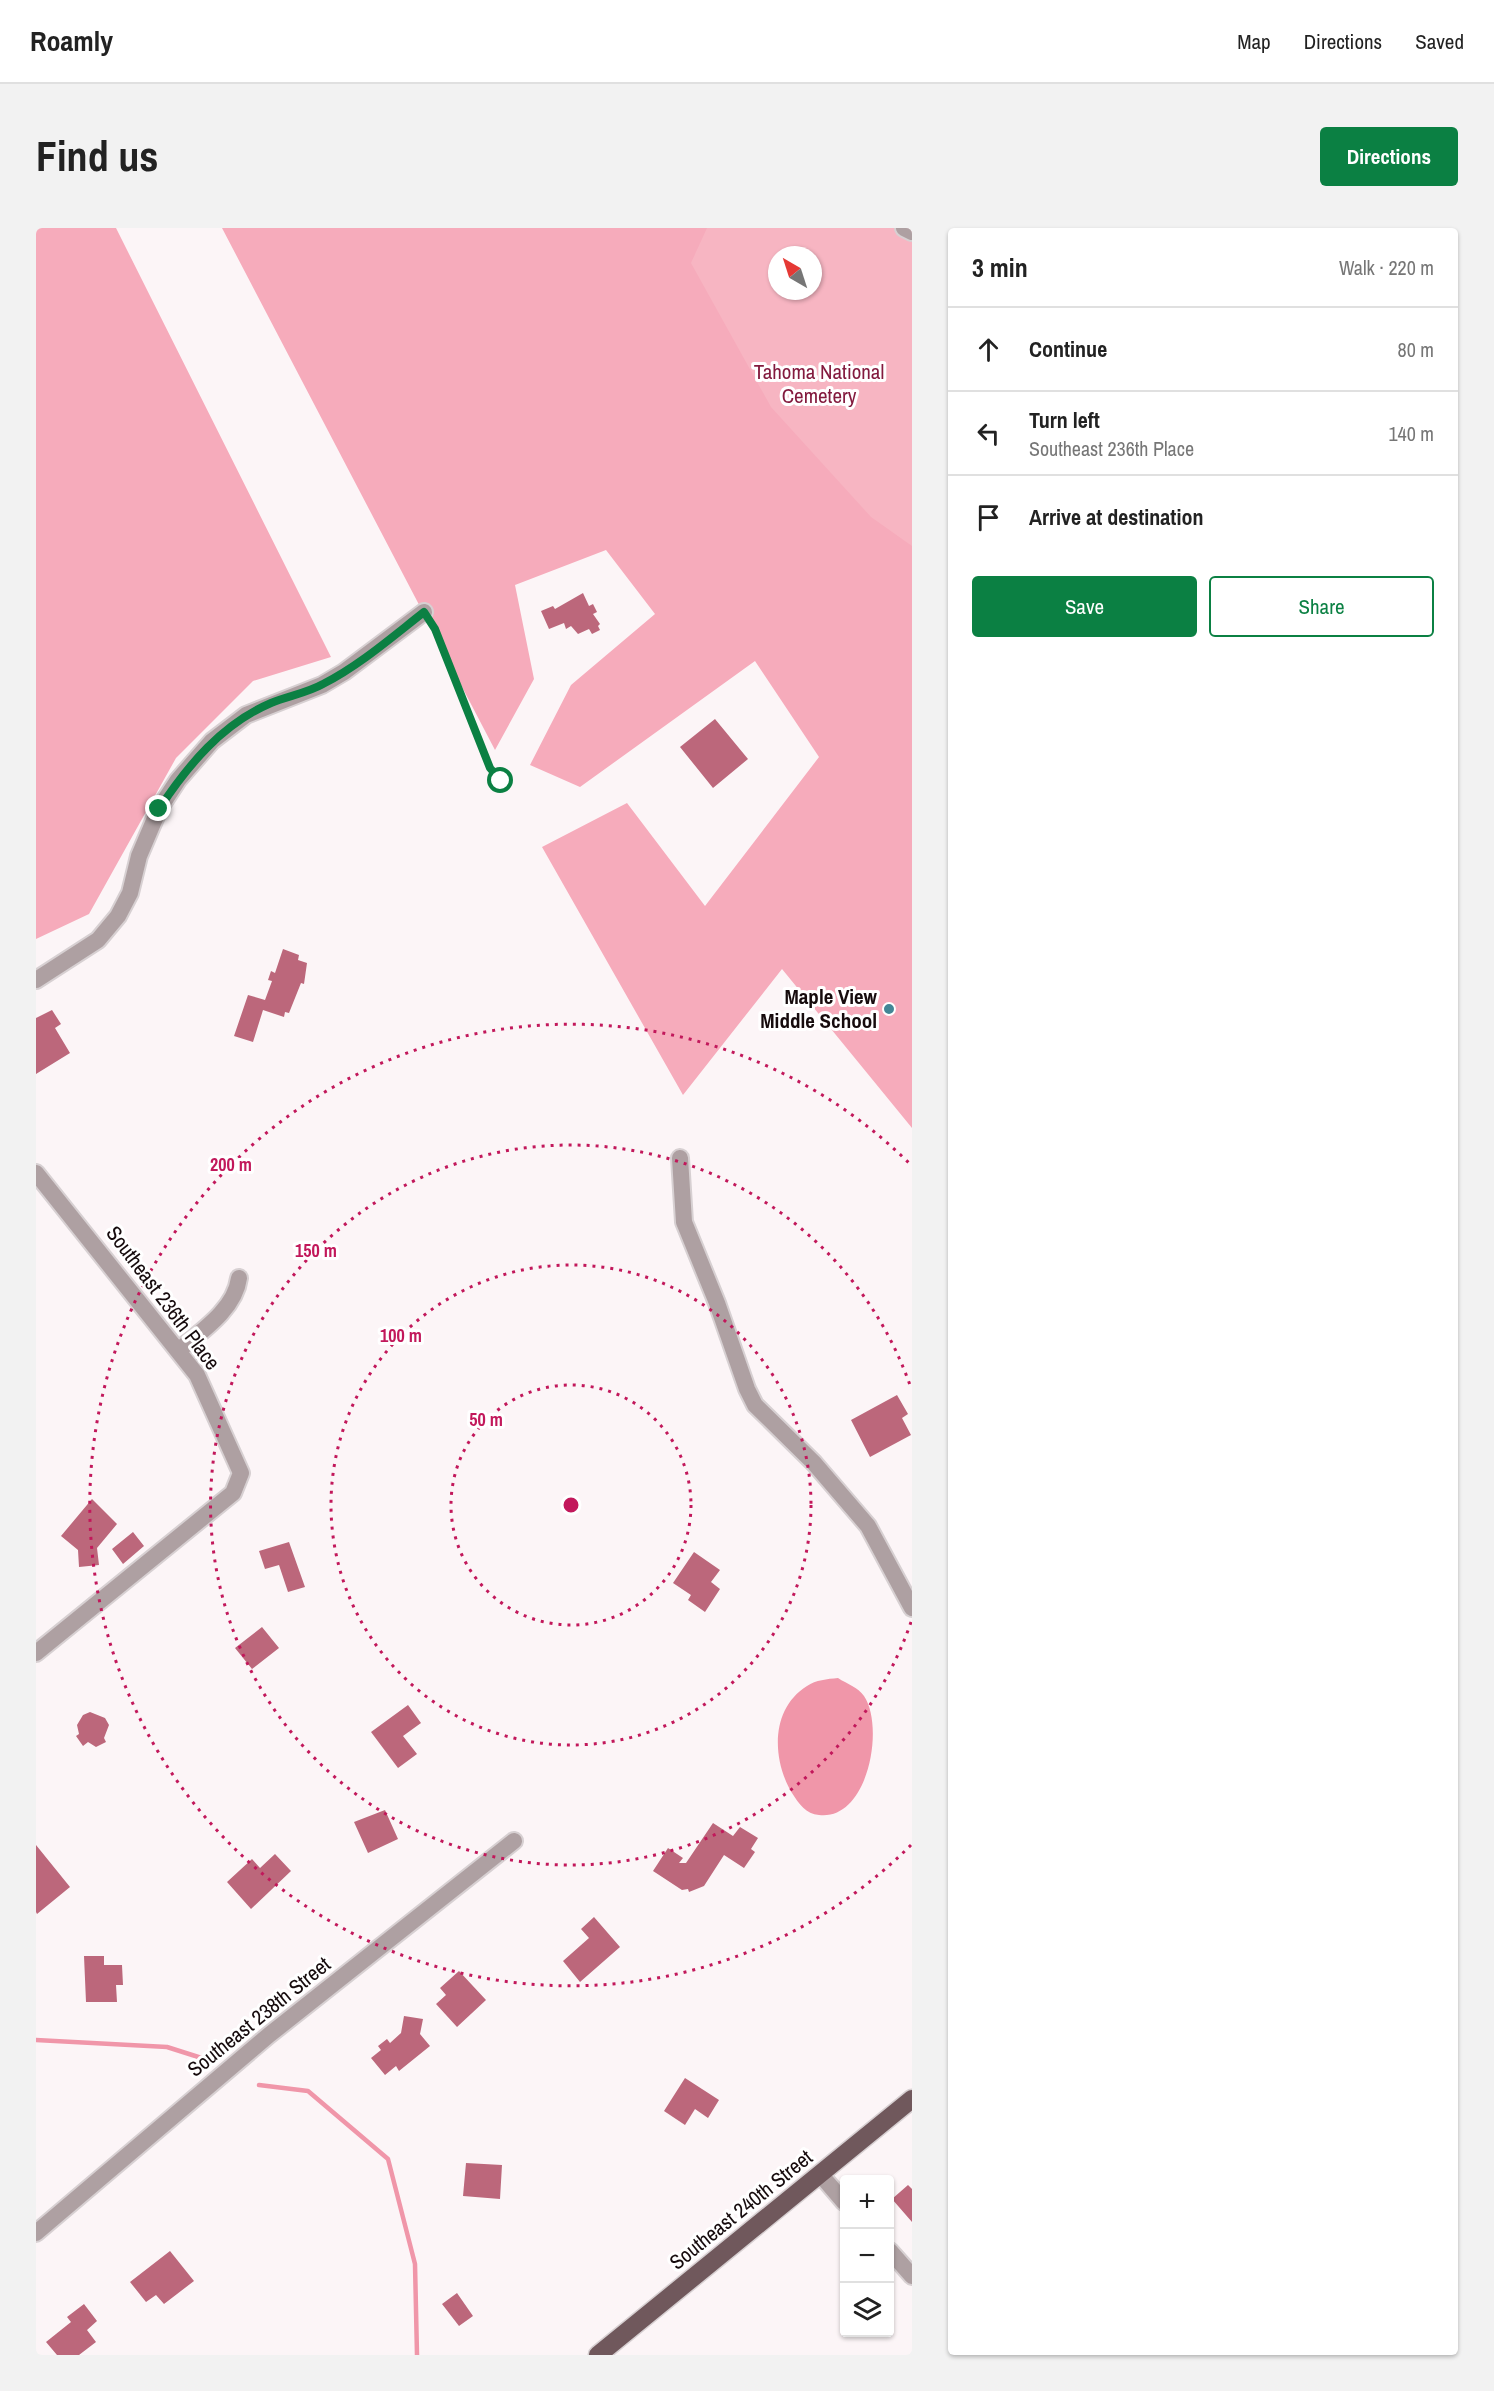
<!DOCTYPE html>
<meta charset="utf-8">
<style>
:root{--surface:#fff;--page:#f2f2f2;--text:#222;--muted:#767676;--line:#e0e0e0;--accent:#0b8043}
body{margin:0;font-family:"Archivo Narrow",sans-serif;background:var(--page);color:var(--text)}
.controls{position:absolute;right:18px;bottom:18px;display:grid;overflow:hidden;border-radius:6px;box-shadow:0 2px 4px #0004}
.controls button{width:54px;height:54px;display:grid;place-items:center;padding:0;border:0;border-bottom:2px solid var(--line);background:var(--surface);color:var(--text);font:30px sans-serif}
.compass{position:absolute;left:732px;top:18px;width:54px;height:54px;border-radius:50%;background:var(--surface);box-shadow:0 2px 4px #0004;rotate:321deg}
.stop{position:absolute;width:18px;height:18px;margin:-14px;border:4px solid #0b8043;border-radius:50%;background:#fff}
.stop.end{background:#0b8043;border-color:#fff;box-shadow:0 2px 6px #0008}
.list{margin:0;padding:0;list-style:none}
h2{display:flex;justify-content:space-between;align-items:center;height:78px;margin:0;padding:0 24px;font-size:26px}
h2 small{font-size:20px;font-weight:400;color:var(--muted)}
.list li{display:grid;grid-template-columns:39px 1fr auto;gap:18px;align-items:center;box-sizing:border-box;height:84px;padding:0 24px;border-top:2px solid var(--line)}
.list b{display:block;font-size:22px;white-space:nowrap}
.list p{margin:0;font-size:20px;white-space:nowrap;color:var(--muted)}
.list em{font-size:20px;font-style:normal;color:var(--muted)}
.actions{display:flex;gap:12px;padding:18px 24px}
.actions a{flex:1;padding:14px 0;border:2px solid var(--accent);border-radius:6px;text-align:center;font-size:21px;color:var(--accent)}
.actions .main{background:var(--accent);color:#fff}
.icon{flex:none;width:33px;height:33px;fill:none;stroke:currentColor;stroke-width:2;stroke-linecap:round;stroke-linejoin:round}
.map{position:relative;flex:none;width:876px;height:2127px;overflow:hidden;border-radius:6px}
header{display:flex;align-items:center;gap:36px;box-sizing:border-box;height:84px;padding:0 30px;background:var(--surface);border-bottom:2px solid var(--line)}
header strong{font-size:28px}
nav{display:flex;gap:33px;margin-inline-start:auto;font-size:21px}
.intro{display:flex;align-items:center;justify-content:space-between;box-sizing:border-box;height:144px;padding:0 36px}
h1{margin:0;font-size:42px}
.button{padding:15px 27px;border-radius:6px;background:var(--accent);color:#fff;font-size:21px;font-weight:700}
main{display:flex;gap:36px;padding:0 36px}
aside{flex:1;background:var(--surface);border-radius:6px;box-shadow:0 2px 4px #0004}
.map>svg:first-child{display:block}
</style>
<header>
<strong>Roamly</strong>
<nav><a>Map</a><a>Directions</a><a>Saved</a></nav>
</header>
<div class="intro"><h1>Find us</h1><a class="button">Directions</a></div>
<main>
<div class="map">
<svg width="876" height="2127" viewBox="0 0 876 2127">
<rect width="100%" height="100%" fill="#fcf5f7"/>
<path fill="#f7b5c2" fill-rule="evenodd" d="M540,0H876V422ZM741,27H777V63H741Z"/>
<path fill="#f6abbb" d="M0,0H80L295,429L217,453L140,530L53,686L0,711Z
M186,0H671L655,35L735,179L835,289L876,318V900L746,741L647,867L506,619L591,575L669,678L783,529L719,433L544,559L494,537L535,457L619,386L570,322L479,357L498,451L459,522Z"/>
<path fill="#f096a9" d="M802,1450C811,1456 822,1459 828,1468C849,1499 832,1593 783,1587C770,1586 763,1576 756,1565C736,1532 734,1481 771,1458C780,1452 791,1451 802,1450Z"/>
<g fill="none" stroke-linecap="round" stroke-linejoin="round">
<path stroke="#f096a9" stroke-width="4.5" d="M0,1812L131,1819L175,1833
M223,1857L272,1863L352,1931L379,2036L381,2127"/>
</g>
<path fill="#bc677b" d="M547,365L553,378L557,376L561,384L557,386L564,396L562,398L564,402L556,406L553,401L542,406L535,398L530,401L528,395L513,401L505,383L517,378L519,381Z
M679,491L712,531L677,560L644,519Z
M247,721L263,727L262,732L271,735L268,756L265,755L253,785L249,784L248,789L227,782L217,814L198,808L212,767L229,772L236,753L232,752L235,743L239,745Z
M16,782L25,796L19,800L34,825L0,846V790Z
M861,1167L872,1186L866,1190L875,1207L834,1229L815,1192Z
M56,1271L81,1296L61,1320L63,1337L43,1339L42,1322L25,1308Z
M97,1304L108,1318L87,1336L76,1321Z
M253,1314L269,1359L252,1364L243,1337L229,1341L223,1323Z
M658,1324L684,1342L675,1354L684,1361L669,1384L652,1372L655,1367L637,1355Z
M226,1399L243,1420L216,1441L199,1420Z
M372,1477L385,1495L367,1508L381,1526L362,1540L335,1504Z
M54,1484L69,1490L73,1497L68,1510L70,1514L60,1519L52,1514L47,1518L40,1508L43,1506L41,1497L47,1487Z
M349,1582L362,1611L332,1625L318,1594Z
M677,1595L697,1608L704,1599L722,1610L715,1621L719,1624L708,1640L688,1627L668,1658L653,1664L652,1661L646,1662L617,1643L632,1620L647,1630L643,1635H650Z
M0,1617L34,1659L1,1686L0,1684Z
M239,1626L255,1643L215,1681L191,1654L216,1631L224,1640Z
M558,1689L584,1719L544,1754L527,1733L553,1710L545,1701Z
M48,1728H68V1737H86L87,1757H80L81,1774H50Z
M423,1743L450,1772L421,1799L400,1776L410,1767L404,1760Z
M368,1788L387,1791L384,1806L394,1818L363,1843L360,1838L349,1847L335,1830L345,1822L342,1818L351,1811L354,1815L365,1805Z
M649,1850L683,1872L672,1890L659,1881L649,1897L628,1883Z
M430,1935L466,1937L464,1971L427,1968Z
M872,1957L876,1961V1994L856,1971Z
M134,2023L158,2053L128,2076L120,2067L110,2074L94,2054Z
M421,2065L437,2088L423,2098L406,2076Z
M48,2076L61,2093L51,2102L60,2114L43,2127H21L10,2114L35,2094L31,2089Z"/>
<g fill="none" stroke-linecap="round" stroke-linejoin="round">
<g stroke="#d7d0d2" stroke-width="20">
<path id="minor" d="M868,0L876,4
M0,752L62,712L82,688L94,665L103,628L123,581L142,552L176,513L210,487L286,457L308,444L388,384
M644,930L648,994L681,1075L711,1161L719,1177L778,1235L832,1298L876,1380
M0,945L161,1147L205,1245L197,1265L0,1425
M143,1122C166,1103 199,1081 203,1050
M784,1946L808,1974
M0,2005L233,1807L478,1613
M854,2023L876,2048"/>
</g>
<g stroke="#d7d0d2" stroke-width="21">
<path id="major" d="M562,2127L876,1871"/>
</g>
<path stroke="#a8a0a2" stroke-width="3" stroke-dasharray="6 3" stroke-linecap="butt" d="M395,396L454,539L465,553"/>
<use href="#minor" stroke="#aea0a2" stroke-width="16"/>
<use href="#major" stroke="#70585c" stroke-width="18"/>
</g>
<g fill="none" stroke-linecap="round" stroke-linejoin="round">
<path stroke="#0b8043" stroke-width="8" d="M123,581C152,537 186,496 235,475C252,468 271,465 287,456C324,437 356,409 388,384L399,401L454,540L465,553"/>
</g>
<g fill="none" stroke="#c2185b" stroke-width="3" stroke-dasharray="3 6">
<circle cx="535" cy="1277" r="120"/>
<circle cx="535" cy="1277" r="240"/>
<path d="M875 1394A360 360 0 1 1 875 1160"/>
<path d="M875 1617A481 481 0 1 1 875 937"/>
</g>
<circle fill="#438696" stroke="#fff" stroke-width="2" cx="853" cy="781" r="6"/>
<g text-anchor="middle" stroke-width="6" stroke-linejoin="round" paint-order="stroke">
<g font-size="21" fill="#831a3e" stroke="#fff">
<text x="783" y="151">Tahoma National<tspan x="783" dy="24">Cemetery</tspan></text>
</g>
<g font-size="21" font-weight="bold" fill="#160b0d" stroke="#fff" text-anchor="end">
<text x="841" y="776">Maple View<tspan x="841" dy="24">Middle School</tspan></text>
</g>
<g font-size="21" fill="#160b0d" stroke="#fff">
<text transform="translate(127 1070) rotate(53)" y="7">Southeast 236th Place</text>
<text transform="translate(223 1789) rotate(-39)" y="7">Southeast 238th Street</text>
<text transform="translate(705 1982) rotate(-39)" y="7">Southeast 240th Street</text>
</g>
</g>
<circle cx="535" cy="1277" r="9" fill="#c2185b" stroke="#fff" stroke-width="3"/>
<g font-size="18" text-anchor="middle" font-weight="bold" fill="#c2185b" stroke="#fff" stroke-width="6" stroke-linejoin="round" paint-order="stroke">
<text x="195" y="943">200 m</text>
<text x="280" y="1029">150 m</text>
<text x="365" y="1114">100 m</text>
<text x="450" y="1198">50 m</text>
</g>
</svg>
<div class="controls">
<button>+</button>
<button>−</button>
<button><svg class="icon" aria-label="layers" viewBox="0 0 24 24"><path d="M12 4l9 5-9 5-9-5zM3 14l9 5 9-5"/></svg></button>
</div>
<svg class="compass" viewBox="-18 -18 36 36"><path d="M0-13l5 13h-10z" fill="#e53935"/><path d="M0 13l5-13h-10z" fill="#767676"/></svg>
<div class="stop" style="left:465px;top:553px"></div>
<div class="stop end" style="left:123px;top:581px"></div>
</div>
<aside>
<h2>3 min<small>Walk · 220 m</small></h2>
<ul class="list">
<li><svg class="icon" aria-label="ahead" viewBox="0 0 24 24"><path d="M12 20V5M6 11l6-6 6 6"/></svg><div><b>Continue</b></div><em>80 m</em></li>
<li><svg class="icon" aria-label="left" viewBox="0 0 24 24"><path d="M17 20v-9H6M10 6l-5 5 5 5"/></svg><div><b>Turn left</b><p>Southeast 236th Place</p></div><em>140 m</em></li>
<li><svg class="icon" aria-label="arrive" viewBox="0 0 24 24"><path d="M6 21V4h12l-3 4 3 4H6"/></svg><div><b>Arrive at destination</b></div></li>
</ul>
<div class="actions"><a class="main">Save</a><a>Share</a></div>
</aside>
</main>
